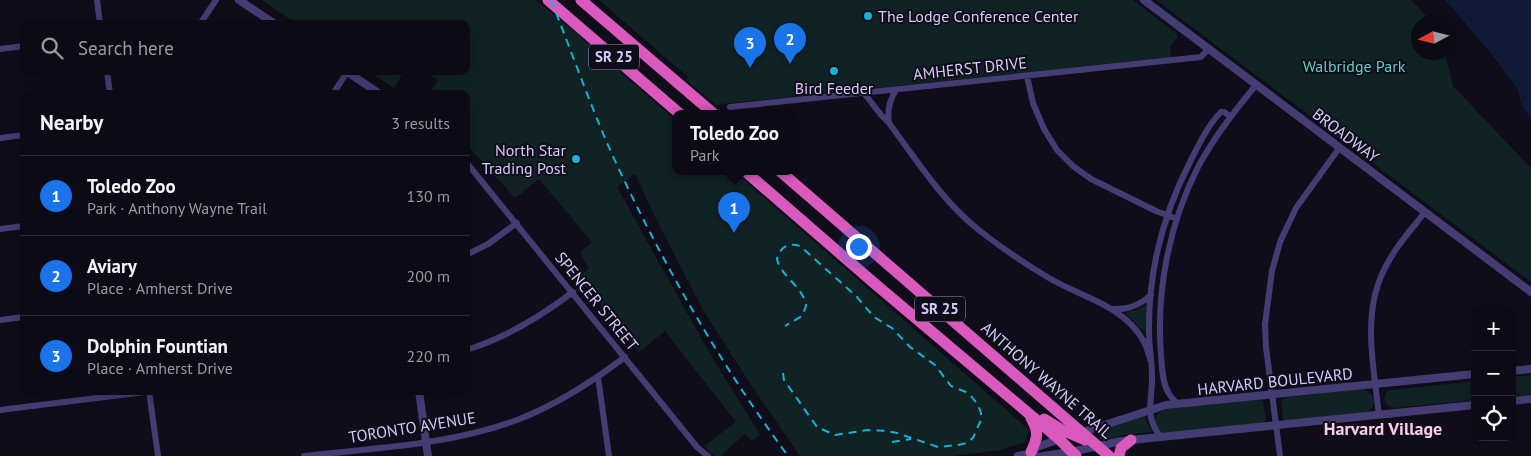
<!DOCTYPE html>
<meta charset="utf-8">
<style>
:root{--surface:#0c0a14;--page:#15131d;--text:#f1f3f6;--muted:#9a9aa0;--line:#2c2b34;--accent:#1a73e8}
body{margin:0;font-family:"PT Sans",sans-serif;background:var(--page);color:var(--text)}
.controls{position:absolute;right:15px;bottom:15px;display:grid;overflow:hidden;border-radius:10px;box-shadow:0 2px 12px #0003}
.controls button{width:45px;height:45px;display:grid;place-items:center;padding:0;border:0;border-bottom:1px solid var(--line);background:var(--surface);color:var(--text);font:25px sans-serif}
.compass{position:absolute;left:1411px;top:15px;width:45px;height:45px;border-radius:50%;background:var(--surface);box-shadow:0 2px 12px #0003;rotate:263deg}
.you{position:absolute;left:858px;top:246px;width:18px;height:18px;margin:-12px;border:4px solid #fff;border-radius:50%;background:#1a73e8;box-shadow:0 0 0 8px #1a73e833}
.badge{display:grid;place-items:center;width:32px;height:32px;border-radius:50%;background:var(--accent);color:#fff;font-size:16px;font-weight:700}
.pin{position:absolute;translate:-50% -41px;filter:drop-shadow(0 1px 2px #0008)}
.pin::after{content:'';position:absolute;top:26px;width:18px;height:15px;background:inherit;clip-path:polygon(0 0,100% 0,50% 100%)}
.popup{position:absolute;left:672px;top:110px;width:125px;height:65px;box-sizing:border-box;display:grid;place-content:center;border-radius:10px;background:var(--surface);filter:drop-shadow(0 1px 4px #0005);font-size:16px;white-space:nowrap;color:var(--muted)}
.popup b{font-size:19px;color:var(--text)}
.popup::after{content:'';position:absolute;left:50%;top:100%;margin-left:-10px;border:10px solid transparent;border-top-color:var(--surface)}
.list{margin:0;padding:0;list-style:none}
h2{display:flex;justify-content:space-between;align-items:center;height:65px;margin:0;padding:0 20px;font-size:21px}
h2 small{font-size:16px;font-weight:400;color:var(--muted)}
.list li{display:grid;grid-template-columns:32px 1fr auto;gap:15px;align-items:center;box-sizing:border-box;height:80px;padding:0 20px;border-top:1px solid var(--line)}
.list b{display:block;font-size:19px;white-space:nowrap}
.list p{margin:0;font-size:16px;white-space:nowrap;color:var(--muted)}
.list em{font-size:16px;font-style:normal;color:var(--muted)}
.icon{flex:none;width:28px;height:28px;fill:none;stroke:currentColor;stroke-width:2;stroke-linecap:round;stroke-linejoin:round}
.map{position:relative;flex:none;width:1531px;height:456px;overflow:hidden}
.search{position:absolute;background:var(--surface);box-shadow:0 2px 12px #0003;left:20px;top:20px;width:450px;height:55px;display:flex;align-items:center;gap:12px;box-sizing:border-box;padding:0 18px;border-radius:10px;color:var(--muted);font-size:19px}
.panel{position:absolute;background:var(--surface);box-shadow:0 2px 12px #0003;left:20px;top:90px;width:450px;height:305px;border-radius:10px}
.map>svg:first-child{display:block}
</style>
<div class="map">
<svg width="1531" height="456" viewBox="0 0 1531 456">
<rect width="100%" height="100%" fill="#100d1a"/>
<path fill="#102223" d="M262,0H535L573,30L675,120V172H735L1029,430L1025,442L1000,450L952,456H800L753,388L703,310L656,219L635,174L617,187L706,347L760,435L752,441L745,434L720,456H714L704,446L736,422L665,331L639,352L579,278L589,268L580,253L592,242L539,179L515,198L466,144V94H429L438,80L424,71H466V24H297Z
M599,0H1133L1177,34L1178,37C1170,46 1169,45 1171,57L730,103L716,105L686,80L688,77Z
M1156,0H1411L1423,12L1430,22H1418V52L1445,53L1453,86L1529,166L1531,170V282Z
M368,71H404L394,88Z
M1145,305L1147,308L1145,333L1126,314L1127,312L1137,310Z
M1531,375V394L1512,396V377Z
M1475,381V400L1393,408L1386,404L1384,399L1387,391L1391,390Z
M1363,389C1376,394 1378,407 1365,414L1290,422L1283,419L1281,401L1284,398Z
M1258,400L1263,401L1266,420L1263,423L1165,434C1153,427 1150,415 1166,409Z
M1145,415L1148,425L1152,432L1123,435L1105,440L1097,432Z"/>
<path fill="#0f1a37" d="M1445,0H1531V119L1521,104L1518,90L1490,52Z"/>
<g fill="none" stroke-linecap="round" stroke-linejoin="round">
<path stroke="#443d74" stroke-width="6" d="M97,0L100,24
M200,24L216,0
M0,49L24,46
M107,71L110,94
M1027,76L1033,103L1044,129L1057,150L1073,166L1091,179L1156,211L1177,219
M864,93L881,115L889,123C917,161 943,202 980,231C1002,248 1025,264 1049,278C1081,297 1123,305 1143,340C1147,346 1148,354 1151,361
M333,94L347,72
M369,94L380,93
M730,107L1201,57L1209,48
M889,123C887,111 889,101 896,90
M0,138L24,135
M466,162L697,447L708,456
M0,229L24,226
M466,255L488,244L517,223
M1113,309C1129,310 1140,305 1151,295
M0,320L24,317
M466,350C506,338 540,317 573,292
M598,377L609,456
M149,391L158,456
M1177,404C1174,400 1170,396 1168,392C1162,381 1162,367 1161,355C1156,291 1169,224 1198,167C1214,137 1235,110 1257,84
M0,410L153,391
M1379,415C1374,369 1362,316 1383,272C1393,250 1410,231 1425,212
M1161,437C1143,416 1153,399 1152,375C1152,361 1149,347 1149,333C1148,273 1163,214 1191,160C1199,144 1208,125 1221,112H1224L1230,116
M304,456C375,448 450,445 517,420C556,405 592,382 625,357
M1280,456L1266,347L1265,324L1272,271L1280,242L1296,208L1340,147"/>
<path stroke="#443d74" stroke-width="8" d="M239,0L275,24
M1144,0L1531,292
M346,71L380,94
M1512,371L1531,369
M419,391L428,456
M1512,401L1531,399
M1080,433L1166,405L1475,374
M1032,452L1037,447L1062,438
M1018,456L1029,454L1037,456
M1043,456L1071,452L1121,441L1475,405"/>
<path stroke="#da59bd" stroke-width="11" d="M548,0L680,114
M581,0L714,114
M746,172L874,283L1059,439L1076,456
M781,172L1109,456
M1044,419L1062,430L1085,440
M1031,452C1038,437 1039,433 1031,418
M1119,456L1121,448L1131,440"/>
<path stroke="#18b1d8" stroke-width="2" stroke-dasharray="8 6" stroke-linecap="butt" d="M551,0C571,50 589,102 611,152C660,259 718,361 788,456
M783,373L784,380L817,427L835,435L868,430L887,431L897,433L938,447L958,445L967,443L973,438L981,420V413L978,405L971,396L966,392L951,386L935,365L910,347L892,328L874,317L856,296L800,246C789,242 780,247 777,259C781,277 804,287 806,306L802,316L785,326
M892,442L911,439"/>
</g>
<g fill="#18b1d8" stroke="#100d1a" stroke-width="2">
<circle cx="868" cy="16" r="5"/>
<circle cx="834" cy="71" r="5"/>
<circle cx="576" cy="159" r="5"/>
</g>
<g text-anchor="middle" stroke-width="4" stroke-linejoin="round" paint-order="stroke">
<g fill="#100d1a" stroke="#9a92b6" stroke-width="1">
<rect x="589" y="44.5" width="50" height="25" rx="4"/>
<rect x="915" y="296.5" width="50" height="25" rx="4"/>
</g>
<g font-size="15" font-weight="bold" fill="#d5cbf9">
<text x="614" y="62">SR 25</text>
<text x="940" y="314">SR 25</text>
</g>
<g font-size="16" fill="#d5cbf9" stroke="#100d1a" text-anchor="start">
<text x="878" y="22">The Lodge Conference Center</text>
<text x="834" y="94" text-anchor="middle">Bird Feeder</text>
<text x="566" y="156" text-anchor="end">North Star<tspan x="566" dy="18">Trading Post</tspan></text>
</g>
<g font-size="16" fill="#61d0bf" stroke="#100d1a">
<text x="1354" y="72">Walbridge Park</text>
</g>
<g font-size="16" fill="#d5cbf9" stroke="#100d1a">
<text transform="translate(970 68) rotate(-6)" y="6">AMHERST DRIVE</text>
<text transform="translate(1346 135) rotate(37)" y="6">BROADWAY</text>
<text transform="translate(597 301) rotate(51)" y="6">SPENCER STREET</text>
<text transform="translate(1047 380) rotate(41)" y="6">ANTHONY WAYNE TRAIL</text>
<text transform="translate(1275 381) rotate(-6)" y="6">HARVARD BOULEVARD</text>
<text transform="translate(412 427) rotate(-9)" y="6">TORONTO AVENUE</text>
</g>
<g font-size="18" font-weight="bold" fill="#f9cde5" stroke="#100d1a">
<text x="1383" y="435">Harvard Village</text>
</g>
</g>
</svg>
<div class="controls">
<button>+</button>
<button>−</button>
<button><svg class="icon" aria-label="locate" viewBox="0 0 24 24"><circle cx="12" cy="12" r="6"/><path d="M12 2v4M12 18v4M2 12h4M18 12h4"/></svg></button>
</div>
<svg class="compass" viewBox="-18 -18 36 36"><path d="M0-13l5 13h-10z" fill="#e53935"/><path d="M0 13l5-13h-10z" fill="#9a9aa0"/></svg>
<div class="you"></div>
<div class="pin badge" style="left:734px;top:233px">1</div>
<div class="popup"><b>Toledo Zoo</b>Park</div>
<div class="pin badge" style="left:790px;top:64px">2</div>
<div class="pin badge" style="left:750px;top:68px">3</div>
<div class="search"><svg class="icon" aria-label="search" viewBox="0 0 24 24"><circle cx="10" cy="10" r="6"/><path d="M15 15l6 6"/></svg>Search here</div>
<section class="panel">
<h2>Nearby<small>3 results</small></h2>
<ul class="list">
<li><span class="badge">1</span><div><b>Toledo Zoo</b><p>Park · Anthony Wayne Trail</p></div><em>130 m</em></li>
<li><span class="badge">2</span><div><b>Aviary</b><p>Place · Amherst Drive</p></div><em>200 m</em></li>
<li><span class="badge">3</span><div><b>Dolphin Fountian</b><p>Place · Amherst Drive</p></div><em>220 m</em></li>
</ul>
</section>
</div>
